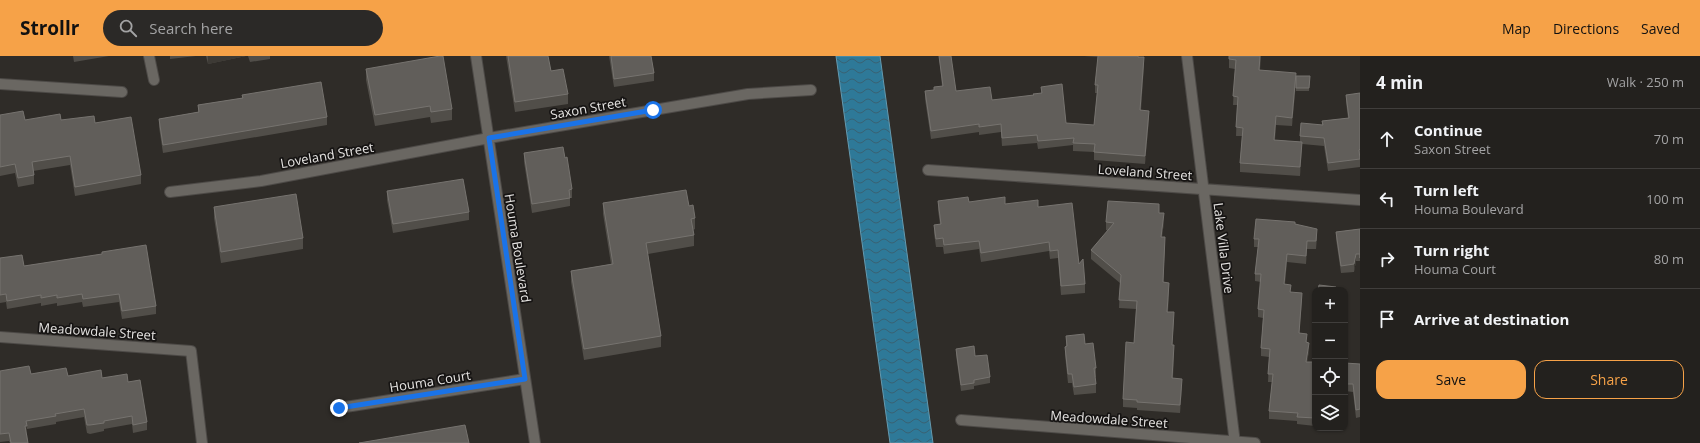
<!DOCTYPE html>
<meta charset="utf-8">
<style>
:root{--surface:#23211e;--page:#2b2927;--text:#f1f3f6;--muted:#a3a3a4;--line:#403e3c;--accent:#f6a248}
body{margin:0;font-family:"Open Sans",sans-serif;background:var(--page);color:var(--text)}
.controls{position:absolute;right:12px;bottom:12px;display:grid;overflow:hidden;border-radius:8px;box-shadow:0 1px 3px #0004}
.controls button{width:36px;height:36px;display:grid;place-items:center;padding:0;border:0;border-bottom:1px solid var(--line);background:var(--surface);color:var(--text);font:20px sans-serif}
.stop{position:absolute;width:12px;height:12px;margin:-9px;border:3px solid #1a73e8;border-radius:50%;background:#fff}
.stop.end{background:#1a73e8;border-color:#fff;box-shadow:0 1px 4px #0008}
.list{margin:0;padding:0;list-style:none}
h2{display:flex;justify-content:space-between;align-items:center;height:52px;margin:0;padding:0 16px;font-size:17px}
h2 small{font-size:13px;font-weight:400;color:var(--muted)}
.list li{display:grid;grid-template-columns:26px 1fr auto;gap:12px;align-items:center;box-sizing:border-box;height:60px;padding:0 16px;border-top:1px solid var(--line)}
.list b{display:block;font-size:15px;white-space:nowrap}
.list p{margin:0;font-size:13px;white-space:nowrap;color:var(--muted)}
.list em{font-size:13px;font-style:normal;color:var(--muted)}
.actions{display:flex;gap:8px;padding:12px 16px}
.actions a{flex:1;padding:9px 0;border:1px solid var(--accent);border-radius:12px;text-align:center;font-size:14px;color:var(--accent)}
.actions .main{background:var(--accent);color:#111}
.icon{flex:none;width:22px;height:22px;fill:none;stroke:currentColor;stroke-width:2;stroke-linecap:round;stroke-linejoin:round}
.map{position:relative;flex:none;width:1360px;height:387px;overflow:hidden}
header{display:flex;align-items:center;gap:24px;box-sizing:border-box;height:56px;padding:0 20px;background:var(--accent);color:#111}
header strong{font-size:19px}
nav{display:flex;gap:22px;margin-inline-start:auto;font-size:14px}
.search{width:280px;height:36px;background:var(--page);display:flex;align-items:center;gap:10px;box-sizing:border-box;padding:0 14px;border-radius:22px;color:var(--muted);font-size:15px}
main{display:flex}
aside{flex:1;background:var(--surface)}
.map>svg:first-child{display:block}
</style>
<header>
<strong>Strollr</strong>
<div class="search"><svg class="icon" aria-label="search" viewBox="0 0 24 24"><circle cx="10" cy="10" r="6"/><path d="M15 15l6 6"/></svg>Search here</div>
<nav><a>Map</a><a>Directions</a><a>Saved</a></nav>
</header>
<main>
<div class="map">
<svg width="1360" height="387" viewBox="0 0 1360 387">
<defs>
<pattern id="water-waves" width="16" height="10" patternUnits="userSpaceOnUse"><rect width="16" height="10" fill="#2e7998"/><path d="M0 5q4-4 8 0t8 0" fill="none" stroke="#386172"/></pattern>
</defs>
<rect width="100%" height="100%" fill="#2f2c28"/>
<path fill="url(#water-waves)" stroke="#6599ae" d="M836,0H880L933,387H890Z"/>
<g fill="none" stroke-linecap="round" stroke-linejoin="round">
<g stroke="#4d4a47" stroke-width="12">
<path id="minor" d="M149,0L154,24
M476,0L535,387
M1187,0L1235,387
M0,28L122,36
M928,114L1360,144
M170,136L261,125L489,82L748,38L811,34
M0,281L191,295L202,387
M339,352L525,323
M961,364L1255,387"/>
</g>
<use href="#minor" stroke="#6a6762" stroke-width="10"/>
</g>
<path fill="#514e49" d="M73,0H109L74,6Z
M170,0H196L170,3Z
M206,0H246L208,8Z
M248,0H270V3L250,6Z
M506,0H548L551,15L568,38V48L515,56Z
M609,0H651L654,17V25L614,31Z
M939,0H951L956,35L992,44L1034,39L1041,37V31L1066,67L1094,69L1097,37H1095V29L1098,1L1084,0H1138L1144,9L1141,54L1149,63L1145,108L1094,104V96L1073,95V89L1038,93L1037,87L1002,90L1001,76L979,79V76L931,83L925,43V35L934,34V31L942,30Z
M1229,0H1261L1260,14L1296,26L1292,70L1276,69L1275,84L1300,86V80L1322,69V65L1348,62L1346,46V39L1360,37V111L1328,115L1324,90L1302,88L1300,120L1240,116V107L1242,80H1236L1237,49H1233L1235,13L1229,12Z
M366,13L452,53V64L431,67L430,61L375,70L366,24Z
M1296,20H1310L1309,35H1296Z
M242,39L327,61V69L163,97L159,71V63L198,56V49L242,42Z
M0,59L25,64H61L95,67L141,119V128L75,140L70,109L33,115L34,119V128L18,131L15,117L0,120Z
M524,97L565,102L572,133V142H570V150L532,157L524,106Z
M387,135L469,156V164L393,177L387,144Z
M938,145L969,146L1038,151L1079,208L1085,228V237L1061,239L1058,202L1050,203L1049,195L981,206L979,193L944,198L943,191H936L934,177V169L940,168L938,154Z
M603,147L689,150L695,162V173L693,174L694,179V190L648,198L661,280V291L584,304L571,226V215L611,208L603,158Z
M214,151L303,182V193L221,207L214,162Z
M1159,157L1164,166L1162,181L1165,190L1163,226L1169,235L1168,256L1174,264L1172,289L1174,297L1173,322L1182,331L1180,357L1137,354V352L1123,351V343L1134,287L1136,253L1119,252L1120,227L1091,203V194L1108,175L1106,174V166Z
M1295,168L1317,181L1316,193H1307L1306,208L1287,206L1285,228L1291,236L1302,245L1299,277L1307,286L1309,295L1307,306H1315V370L1297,368V365L1269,363V355L1272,326H1268L1269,301L1261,300V292L1263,262L1258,261V253L1261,226L1255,225V218L1258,191H1254V183Z
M1360,173V209V205H1356L1354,216L1341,217L1336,183V176Z
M102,198L156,250V258L122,263L119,246L83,251L82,246L57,250V247L41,250V247L7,253L6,246L0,247V202L24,210Z
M1066,280L1096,312V321H1095L1096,328V337L1074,339L1072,327H1068L1065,299V291L1066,290Z
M956,293L975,300L990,321V327L974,330V333L961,335L956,299Z
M1345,307L1360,308V361L1356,362L1353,336L1345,335Z
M0,315L31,318L102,322L128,326L147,366V374L133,377L132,368L104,373V375L90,378L87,377L84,361L56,366V368L27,373V378L28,387H10L9,385L0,386Z"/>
<path fill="#3d3a35" d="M208,0H246L208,8Z
M1260,0H1261L1259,22V14Z
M1144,1V9L1140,62V54Z
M1296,17V26L1292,70V62Z
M1149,55V63L1145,108V100Z
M1276,60V69L1274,93V84Z
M1302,86V95L1300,120V111Z
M1164,157V166L1161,189V181Z
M1165,181V190L1163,235V226Z
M1307,185V193L1306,208V200Z
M1287,198V206L1284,236V228Z
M1356,198V205L1354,216V208Z
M1169,227V235L1167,264V256Z
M1302,237V245L1299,285V277Z
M1174,256V264L1172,297V289Z
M1309,287V295L1306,314V306Z
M1174,289V297L1172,330V322Z
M1182,323V331L1180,357V349Z
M25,370H27V378H25Z"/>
<path fill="#615e5a" stroke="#76736f" d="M440,0H443L452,53L431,56L430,50L375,59L366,13Z
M508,0H548L551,15L563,13L568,38L515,46Z
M611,0H651L654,17L614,23Z
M939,0H951L956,35L990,31L992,44L1034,39L1033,38L1042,37L1041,31L1062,28L1066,67L1094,69L1098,29H1095L1098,0H1138V1H1144L1140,54L1149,55L1145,100L1094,96L1095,88L1073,87L1074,82L1038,85L1037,79L1002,82L1001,68L979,71V68L931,75L925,35L934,34V31L943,30Z
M1229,0H1260L1259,14L1296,17L1292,62L1276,60L1274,84L1302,86L1300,111L1240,107L1243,72L1236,71L1238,41L1233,40L1236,4L1229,3Z
M1296,20H1310L1309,32H1296Z
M321,26L327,61L163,89L159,63L199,56L198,49L243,42L242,39Z
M1360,37V93L1359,94L1360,103L1328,107L1324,82L1300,80L1301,67L1323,69L1322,65L1349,62L1346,39Z
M23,55L25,64L60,58L61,64L94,60L95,67L131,61L141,119L75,131L70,100L32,106L34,119L18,122L15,108L0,111V59Z
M563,91L565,102L567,101L572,133L569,134L570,142L532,148L524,97Z
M463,123L469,156L393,168L387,135Z
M686,134L689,150L693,149L695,162L691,163L694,179L646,187L661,280L584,293L571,215L613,208L603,147Z
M296,138L303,182L221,196L214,151Z
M968,141L969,146L1005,141V148L1038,144V151L1072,147L1079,208L1083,203L1085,228L1061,230L1058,194L1050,195L1049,186L981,197L979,185L944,189L943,182L936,183L934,169L941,168L938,145Z
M1108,145L1159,148V157H1164L1161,181H1165L1163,226L1169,227L1167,256H1174L1172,289H1174L1172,322L1182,323L1180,349L1137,346V344L1123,343L1126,286L1134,287L1137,245L1119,244L1121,219L1091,194L1114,167L1106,166Z
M1256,163L1295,166V168L1317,173L1316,185H1307L1306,200L1287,198L1284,228L1291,229L1290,236L1302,237L1299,277L1307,278L1306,286L1309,287L1306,306H1315V362L1297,361L1298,357L1269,355L1273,318H1268L1270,293L1261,292L1264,254L1258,253L1261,218H1255L1259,183H1254Z
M1360,173V202V198H1356L1354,208L1341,210L1336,176Z
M146,189L156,250L122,255L119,238L83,243L82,238L57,242V239L41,242V239L7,245L6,238L0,239V202L22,199L24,210L102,198V196Z
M1319,229L1336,231V234H1318Z
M1084,278L1085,288L1093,287L1096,312H1094L1096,328L1074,331L1072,318H1068L1065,291L1067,290L1066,280Z
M974,290L975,300L987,299L990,321L974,324V327L961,329L956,293Z
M1345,307L1360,308V353L1356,354L1353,328H1345Z
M29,310L31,318L66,312L68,320L101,314L102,322L127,318L128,326L140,324L147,366L133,369L132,360L104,365V367L90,369H87L84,353L55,358L56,360L26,365L27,370H25L28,387H11L9,377L0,378V315Z
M465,369L469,387H359Z"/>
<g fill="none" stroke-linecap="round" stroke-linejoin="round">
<path stroke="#1a73e8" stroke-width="5" d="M339,352L525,323L489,82L653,54"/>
</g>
<g text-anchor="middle" stroke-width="3.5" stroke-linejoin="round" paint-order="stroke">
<g font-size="13" fill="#e5e3e1" stroke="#161413">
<text transform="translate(588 52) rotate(-10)" y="5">Saxon Street</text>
<text transform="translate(327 99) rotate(-10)" y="5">Loveland Street</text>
<text transform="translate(1145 116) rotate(4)" y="5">Loveland Street</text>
<text transform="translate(518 192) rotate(81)" y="5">Houma Boulevard</text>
<text transform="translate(1224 192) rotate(83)" y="5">Lake Villa Drive</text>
<text transform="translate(97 275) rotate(4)" y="5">Meadowdale Street</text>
<text transform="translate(430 325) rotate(-9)" y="5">Houma Court</text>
<text transform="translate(1109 363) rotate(4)" y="5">Meadowdale Street</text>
</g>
</g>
</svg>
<div class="controls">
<button>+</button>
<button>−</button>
<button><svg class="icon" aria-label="locate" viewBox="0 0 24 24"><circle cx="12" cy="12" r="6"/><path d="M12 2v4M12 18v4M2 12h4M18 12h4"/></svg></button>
<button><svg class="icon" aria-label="layers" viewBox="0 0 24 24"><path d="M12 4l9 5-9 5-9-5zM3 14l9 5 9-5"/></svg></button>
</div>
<div class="stop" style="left:653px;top:54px"></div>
<div class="stop end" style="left:339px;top:352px"></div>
</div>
<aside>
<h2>4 min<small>Walk · 250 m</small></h2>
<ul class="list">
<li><svg class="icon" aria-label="ahead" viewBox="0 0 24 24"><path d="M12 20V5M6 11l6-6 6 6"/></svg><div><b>Continue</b><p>Saxon Street</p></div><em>70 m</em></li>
<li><svg class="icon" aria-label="left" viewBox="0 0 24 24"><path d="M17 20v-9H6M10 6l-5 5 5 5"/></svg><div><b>Turn left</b><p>Houma Boulevard</p></div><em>100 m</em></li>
<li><svg class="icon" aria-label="right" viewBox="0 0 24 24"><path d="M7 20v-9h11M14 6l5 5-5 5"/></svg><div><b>Turn right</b><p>Houma Court</p></div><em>80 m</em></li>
<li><svg class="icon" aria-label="arrive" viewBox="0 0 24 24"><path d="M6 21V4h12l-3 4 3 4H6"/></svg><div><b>Arrive at destination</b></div></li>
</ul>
<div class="actions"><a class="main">Save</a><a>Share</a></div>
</aside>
</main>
